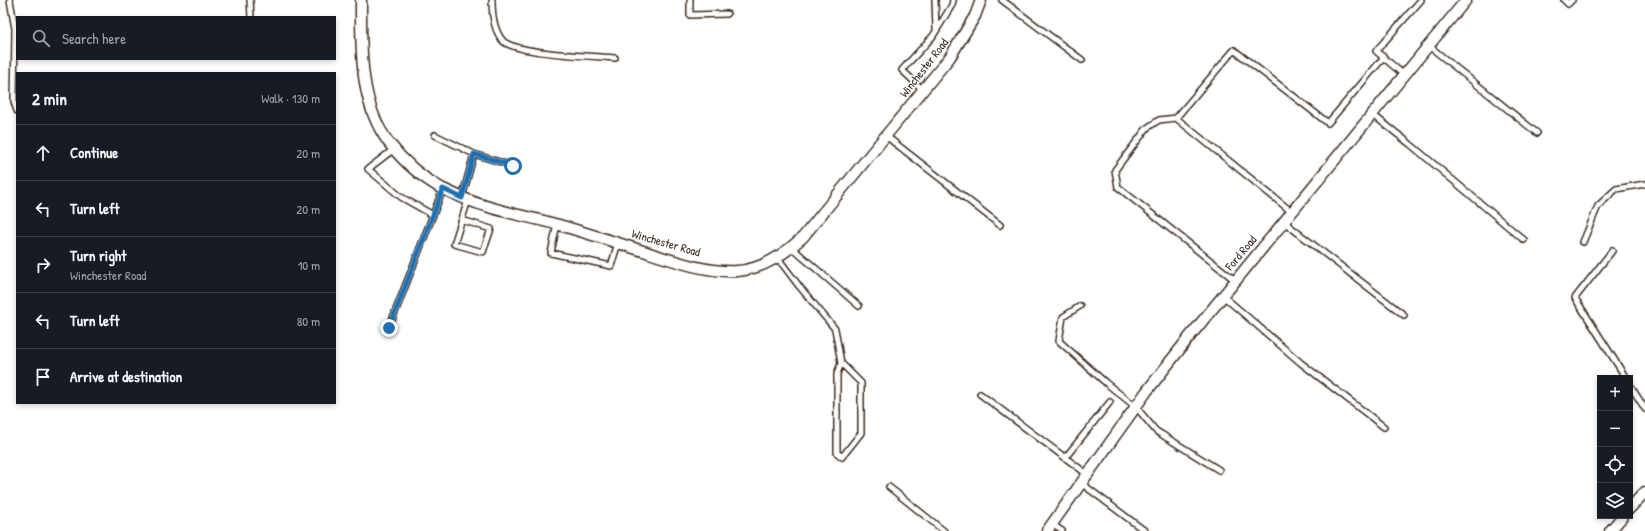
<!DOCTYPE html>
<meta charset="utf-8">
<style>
:root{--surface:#171b24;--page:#20242c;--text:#f1f3f6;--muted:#9ea1a6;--line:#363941}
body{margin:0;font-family:"Patrick Hand",sans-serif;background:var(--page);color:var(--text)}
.controls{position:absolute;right:12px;bottom:12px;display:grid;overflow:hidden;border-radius:0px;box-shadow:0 2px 6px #0003}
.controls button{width:36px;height:36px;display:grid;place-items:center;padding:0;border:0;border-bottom:1px solid var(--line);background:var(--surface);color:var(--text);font:20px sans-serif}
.stop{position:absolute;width:12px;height:12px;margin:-9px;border:3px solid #1f6fb2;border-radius:50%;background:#fff}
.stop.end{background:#1f6fb2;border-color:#fff;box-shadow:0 1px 4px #0008}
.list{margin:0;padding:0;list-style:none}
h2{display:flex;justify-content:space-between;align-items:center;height:52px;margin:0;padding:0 16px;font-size:17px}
h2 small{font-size:13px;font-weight:400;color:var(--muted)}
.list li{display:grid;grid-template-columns:26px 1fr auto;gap:12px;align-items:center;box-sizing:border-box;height:56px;padding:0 16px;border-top:1px solid var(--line)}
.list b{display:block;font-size:15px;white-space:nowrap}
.list p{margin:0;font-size:13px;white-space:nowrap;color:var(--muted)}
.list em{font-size:13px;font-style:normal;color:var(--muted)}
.icon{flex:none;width:22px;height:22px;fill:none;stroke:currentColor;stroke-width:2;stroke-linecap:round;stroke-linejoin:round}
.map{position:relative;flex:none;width:1645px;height:531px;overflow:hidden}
.search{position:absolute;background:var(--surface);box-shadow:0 2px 6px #0003;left:16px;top:16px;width:320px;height:44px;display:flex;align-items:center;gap:10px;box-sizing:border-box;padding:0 14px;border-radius:0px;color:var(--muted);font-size:15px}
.panel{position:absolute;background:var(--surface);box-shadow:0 2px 6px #0003;left:16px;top:72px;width:320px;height:332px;border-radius:0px}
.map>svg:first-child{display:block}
</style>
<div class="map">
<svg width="1645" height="531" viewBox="0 0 1645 531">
<rect width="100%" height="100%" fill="#fff"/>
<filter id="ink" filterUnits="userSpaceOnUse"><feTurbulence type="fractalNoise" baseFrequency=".025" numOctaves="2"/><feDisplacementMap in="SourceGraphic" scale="8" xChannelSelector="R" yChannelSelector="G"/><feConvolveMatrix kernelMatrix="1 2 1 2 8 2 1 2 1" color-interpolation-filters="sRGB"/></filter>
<g filter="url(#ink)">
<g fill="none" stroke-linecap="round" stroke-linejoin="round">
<g stroke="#3b2a1e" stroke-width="8">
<path id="lane" d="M10,0L15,29L14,102L17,111
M250,0L251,17
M492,0C492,13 494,31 503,41C517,54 593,56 615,58
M690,0V15L727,14
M935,0L936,30
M1002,0L1082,60
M1564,0L1568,4L1572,0
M1429,46L1537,133
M1404,75L1376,51L1421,0
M923,90L902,70L933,36L952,5L953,0
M1372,114L1410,144L1524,240
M1176,118L1159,120L1147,128L1115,170L1118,187L1236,281
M435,135L474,154
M886,136L1000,225
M394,149L368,169L401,197L433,215
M462,198L474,154L513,166
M1292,212L1176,118L1234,50L1328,123L1384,57
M462,220L491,229L483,252L454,244L468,200
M1284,222L1404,315
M557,224L551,253L611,266L618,243
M1583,242L1598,206L1616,189L1645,184
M791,247L859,306
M1612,251L1575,298L1626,378
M777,257L799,286L835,329L841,363L837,374V453L842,457L861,433V383L841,363
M1223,296L1301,363L1384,427
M1080,306L1063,317L1059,341L1106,383L1136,407L1156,431L1219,470
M389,328L443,189
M1630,385L1645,409
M980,394L1087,474
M1065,458L1110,402
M1081,483L1145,531
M889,487L944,531
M1052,524L1062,531"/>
</g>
<g stroke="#3b2a1e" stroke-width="13">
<path id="street" d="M361,0C361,47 359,104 389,143C403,161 421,177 441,188C456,195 470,202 486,206C510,214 535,218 559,225C587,233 615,242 643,251C671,260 707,273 737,271C764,269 784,254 803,237L950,57L975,16L981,0
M1630,508L1645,492
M1047,531L1147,391L1191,335L1466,0
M1610,531L1623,516"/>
</g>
<use href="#lane" stroke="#fff" stroke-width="5"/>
<use href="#street" stroke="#fff" stroke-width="10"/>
</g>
</g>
<g fill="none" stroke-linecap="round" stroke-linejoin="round" filter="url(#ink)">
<path stroke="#1f6fb2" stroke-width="5" d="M389,328L443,189L462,198L474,154L513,166"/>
</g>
<g text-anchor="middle" stroke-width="3" stroke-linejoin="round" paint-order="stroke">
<g font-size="12" fill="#3b2a1e" stroke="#fff">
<text transform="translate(924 68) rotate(-52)" y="4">Winchester Road</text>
<text transform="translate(666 243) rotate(16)" y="4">Winchester Road</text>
<text transform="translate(1241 253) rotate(-50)" y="4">Ford Road</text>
</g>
</g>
</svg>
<div class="controls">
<button>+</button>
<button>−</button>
<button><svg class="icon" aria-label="locate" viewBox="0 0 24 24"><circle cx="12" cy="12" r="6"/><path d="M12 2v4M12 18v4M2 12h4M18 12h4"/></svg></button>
<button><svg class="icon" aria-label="layers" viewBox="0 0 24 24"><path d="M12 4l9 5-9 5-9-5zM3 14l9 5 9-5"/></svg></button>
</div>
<div class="stop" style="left:513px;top:166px"></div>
<div class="stop end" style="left:389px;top:328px"></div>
<div class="search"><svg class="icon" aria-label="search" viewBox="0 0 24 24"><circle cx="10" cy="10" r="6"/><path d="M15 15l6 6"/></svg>Search here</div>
<section class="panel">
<h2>2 min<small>Walk · 130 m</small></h2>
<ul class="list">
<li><svg class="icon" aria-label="ahead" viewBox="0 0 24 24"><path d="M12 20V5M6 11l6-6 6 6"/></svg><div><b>Continue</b></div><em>20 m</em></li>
<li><svg class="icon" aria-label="left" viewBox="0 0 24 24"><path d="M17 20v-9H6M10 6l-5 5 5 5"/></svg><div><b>Turn left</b></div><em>20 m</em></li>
<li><svg class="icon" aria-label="right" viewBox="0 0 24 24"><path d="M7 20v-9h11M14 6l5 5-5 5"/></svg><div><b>Turn right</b><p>Winchester Road</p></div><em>10 m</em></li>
<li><svg class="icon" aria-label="left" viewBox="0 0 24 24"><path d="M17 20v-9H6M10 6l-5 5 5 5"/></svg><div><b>Turn left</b></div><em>80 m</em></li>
<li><svg class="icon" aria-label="arrive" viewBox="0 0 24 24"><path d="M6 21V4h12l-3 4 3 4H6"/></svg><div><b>Arrive at destination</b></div></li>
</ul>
</section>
</div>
